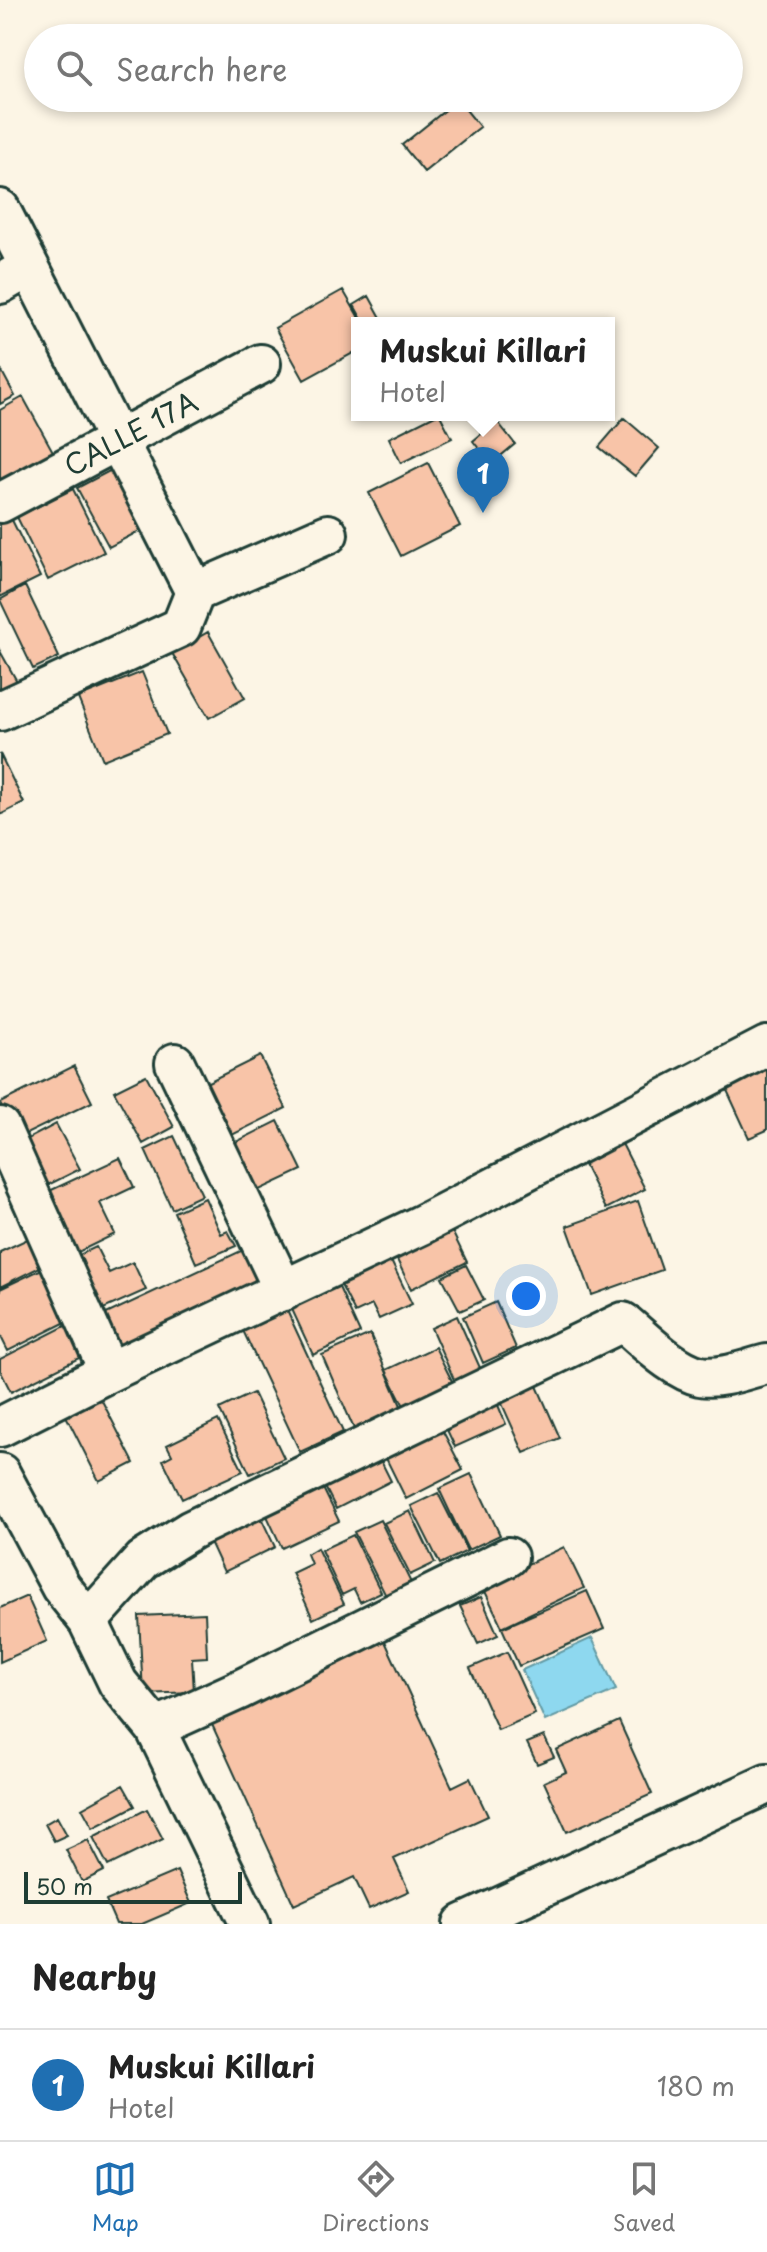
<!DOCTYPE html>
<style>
:root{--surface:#fff;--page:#f2f2f2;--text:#222;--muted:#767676;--line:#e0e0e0;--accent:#1f6fb2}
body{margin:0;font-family:"Playpen Sans",sans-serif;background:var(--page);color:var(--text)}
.scale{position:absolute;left:24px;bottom:20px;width:218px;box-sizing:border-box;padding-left:8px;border:4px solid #1f3d34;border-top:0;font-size:22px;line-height:28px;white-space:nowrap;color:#1f3d34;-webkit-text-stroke:6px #fcf5e5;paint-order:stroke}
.you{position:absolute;left:526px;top:1296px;width:28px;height:28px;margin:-20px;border:6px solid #fff;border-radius:50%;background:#1a73e8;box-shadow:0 0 0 12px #1a73e833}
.badge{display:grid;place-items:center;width:52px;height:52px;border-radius:50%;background:var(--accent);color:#fff;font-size:26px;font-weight:700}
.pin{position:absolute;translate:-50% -66px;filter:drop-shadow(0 2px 4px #0008)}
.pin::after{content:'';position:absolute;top:42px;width:28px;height:24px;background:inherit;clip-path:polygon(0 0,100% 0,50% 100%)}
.popup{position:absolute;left:351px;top:317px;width:264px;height:104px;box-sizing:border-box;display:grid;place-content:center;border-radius:0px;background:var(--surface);filter:drop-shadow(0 2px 6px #0005);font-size:26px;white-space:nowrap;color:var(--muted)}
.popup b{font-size:30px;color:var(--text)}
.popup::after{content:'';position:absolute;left:50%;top:100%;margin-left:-16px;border:16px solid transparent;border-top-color:var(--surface)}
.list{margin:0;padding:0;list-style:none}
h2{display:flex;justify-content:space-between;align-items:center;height:104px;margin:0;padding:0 32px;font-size:34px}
h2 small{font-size:26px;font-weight:400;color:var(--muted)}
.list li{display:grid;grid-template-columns:52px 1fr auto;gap:24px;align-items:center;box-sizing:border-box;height:112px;padding:0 32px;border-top:2px solid var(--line)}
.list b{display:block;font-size:30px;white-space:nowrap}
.list p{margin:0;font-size:26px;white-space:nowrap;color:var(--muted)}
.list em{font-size:26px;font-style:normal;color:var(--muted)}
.icon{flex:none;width:44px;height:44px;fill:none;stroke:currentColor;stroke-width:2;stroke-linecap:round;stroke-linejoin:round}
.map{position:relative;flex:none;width:767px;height:1924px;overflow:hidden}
.search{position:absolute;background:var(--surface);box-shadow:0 4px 12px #0003;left:24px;right:24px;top:24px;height:88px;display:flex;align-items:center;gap:20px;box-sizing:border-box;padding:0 28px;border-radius:44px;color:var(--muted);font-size:30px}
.sheet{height:216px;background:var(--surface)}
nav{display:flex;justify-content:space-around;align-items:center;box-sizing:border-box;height:112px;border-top:2px solid var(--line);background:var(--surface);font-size:22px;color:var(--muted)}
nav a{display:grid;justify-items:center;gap:4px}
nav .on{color:var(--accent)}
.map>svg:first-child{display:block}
</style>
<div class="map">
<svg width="767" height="1924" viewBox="0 0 767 1924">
<rect width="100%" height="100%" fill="#fcf5e5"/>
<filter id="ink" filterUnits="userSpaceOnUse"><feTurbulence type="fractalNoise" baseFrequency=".0125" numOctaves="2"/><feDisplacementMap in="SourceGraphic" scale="16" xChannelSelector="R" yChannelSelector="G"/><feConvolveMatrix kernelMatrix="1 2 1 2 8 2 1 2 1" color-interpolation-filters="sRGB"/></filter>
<g filter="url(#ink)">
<path fill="#8ed8ef" stroke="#629aa4" stroke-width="2" d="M592,1638L616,1690L545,1721L522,1670Z"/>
<path fill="#f8c4a8" stroke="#1f3d34" stroke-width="2" d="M458,100L480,127L424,172L402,145Z
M343,290L362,323H357V351L304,380L275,328Z
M369,296L384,323H364L354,305Z
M0,368L15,396L0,404Z
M23,397L56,457L0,487V410Z
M435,415H440L452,438L401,463L389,438Z
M624,418L659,448L635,476L599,447Z
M497,421L515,444L491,464L473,441Z
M428,463L460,526L401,556L369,493Z
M117,467L149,526L109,547L77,488Z
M73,489L104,552L48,580L17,517Z
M11,518L40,577L0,597V523Z
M25,586L59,657L33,669L0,600Z
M208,632L245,698L209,718L172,653Z
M0,651L19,685L0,696Z
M142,672L167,734L103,760L78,698Z
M0,754L24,803L0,815Z
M260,1056L286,1108L232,1135L206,1083Z
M74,1066L92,1102L18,1138L0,1103Z
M767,1067V1130L749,1138L725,1086Z
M146,1075L174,1127L143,1144L114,1091Z
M278,1121L302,1170L255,1192L232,1144Z
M56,1124L80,1169L46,1186L22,1142Z
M616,1132L645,1189L606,1209L577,1151Z
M174,1136L202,1195L172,1209L145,1150Z
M120,1158L134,1187L100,1203L115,1234L74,1254L45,1193Z
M205,1198L221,1234L228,1231L236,1246L196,1263L174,1212Z
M638,1201L662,1270L592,1295L567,1226Z
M446,1219L467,1262L411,1289L390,1245Z
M34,1236L48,1263L0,1287V1252Z
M96,1247L109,1273L133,1262L146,1290L99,1311L75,1257Z
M243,1250L258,1282L117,1347L102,1316Z
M390,1259L412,1304L379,1319L372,1305L355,1313L340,1283Z
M466,1265L484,1300L460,1311L442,1277Z
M48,1266L74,1318L8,1351L0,1335V1289Z
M337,1283L360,1333L313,1355L290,1305Z
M283,1302L343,1432L300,1452L239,1322Z
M496,1302L516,1348L483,1363L463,1317Z
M457,1316L481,1370L455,1382L431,1328Z
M77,1320L93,1351L11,1392L0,1370V1359Z
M370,1334L402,1408L354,1429L322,1355Z
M435,1347L453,1383L404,1406L386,1370Z
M530,1370L560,1438L524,1453L494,1386Z
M97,1391L134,1463L99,1481L62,1408Z
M492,1391L506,1424L455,1447L440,1415Z
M253,1393L284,1458L250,1474L219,1409Z
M435,1416L463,1470L406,1499L379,1444Z
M218,1420L243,1471L182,1499L163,1460L172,1455L167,1445Z
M374,1447L391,1481L336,1509L319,1475Z
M471,1474L500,1535L468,1550L439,1489Z
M317,1476L339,1521L282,1548L261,1503Z
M438,1493L467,1551L440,1564L411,1506Z
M255,1505L275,1547L224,1572L205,1531Z
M410,1511L435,1563L410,1575L384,1523Z
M380,1520L413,1587L388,1600L354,1532Z
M353,1535L381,1592L360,1602L354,1589L342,1595L321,1550Z
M564,1547L584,1588L502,1627L482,1585Z
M317,1548L344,1604L313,1619L292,1573L311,1564L307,1554Z
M587,1591L604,1629L519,1666L502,1628Z
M27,1596L47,1641L0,1662V1608Z
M481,1597L498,1635L478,1644L460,1606Z
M205,1613L207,1657L192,1658L194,1692L143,1694L139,1616Z
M384,1639L452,1787L470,1778L488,1816L394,1859L409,1891L369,1909L354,1877L294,1905L209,1718Z
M507,1652L535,1714L498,1730L470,1668Z
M619,1721L652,1794L567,1832L544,1782L566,1772L556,1750Z
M544,1736L554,1757L537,1764L527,1743Z
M123,1785L135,1806L93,1828L82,1808Z
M147,1809L163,1839L108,1866L93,1837Z
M57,1817L67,1835L54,1841L45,1824Z
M88,1840L104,1871L82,1882L66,1850Z
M177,1871L191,1903L142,1924H116L106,1901Z"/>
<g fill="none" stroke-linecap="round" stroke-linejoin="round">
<g stroke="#1f3d34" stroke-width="44">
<path id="minor" d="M0,209L195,592
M0,284L29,267
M0,503L261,364
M0,711L181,627L195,592L328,534
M175,1063L284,1291
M0,1127L109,1372
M0,1427L109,1372L421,1225L767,1046
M0,1473L61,1587L88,1621L118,1683L155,1728L250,1924
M88,1621L143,1560L191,1530L623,1322C644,1339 673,1370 700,1376C721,1380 747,1369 767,1364
M155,1728L239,1690L508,1557
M463,1924L767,1784"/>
</g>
<use href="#minor" stroke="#fcf5e5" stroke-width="38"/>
</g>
</g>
<g text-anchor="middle" stroke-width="8" stroke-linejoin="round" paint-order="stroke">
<g font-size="28" fill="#1f3d34" stroke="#fcf5e5">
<text transform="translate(131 434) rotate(-28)" y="10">CALLE 17A</text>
</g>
</g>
</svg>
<div class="scale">50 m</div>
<div class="you"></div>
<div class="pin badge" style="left:483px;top:513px">1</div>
<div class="popup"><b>Muskui Killari</b>Hotel</div>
<div class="search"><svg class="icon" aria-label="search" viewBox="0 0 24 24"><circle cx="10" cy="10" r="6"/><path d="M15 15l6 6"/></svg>Search here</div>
</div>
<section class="sheet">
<h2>Nearby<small></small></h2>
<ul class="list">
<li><span class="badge">1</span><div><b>Muskui Killari</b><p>Hotel</p></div><em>180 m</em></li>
</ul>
</section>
<nav>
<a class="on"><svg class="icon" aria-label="map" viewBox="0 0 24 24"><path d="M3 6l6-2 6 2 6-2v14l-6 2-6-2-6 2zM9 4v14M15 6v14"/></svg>Map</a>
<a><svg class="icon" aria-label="directions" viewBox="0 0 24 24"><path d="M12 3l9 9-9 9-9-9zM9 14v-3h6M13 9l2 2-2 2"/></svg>Directions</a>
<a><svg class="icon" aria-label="saved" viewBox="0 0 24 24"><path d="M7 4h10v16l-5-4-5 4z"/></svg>Saved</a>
</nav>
